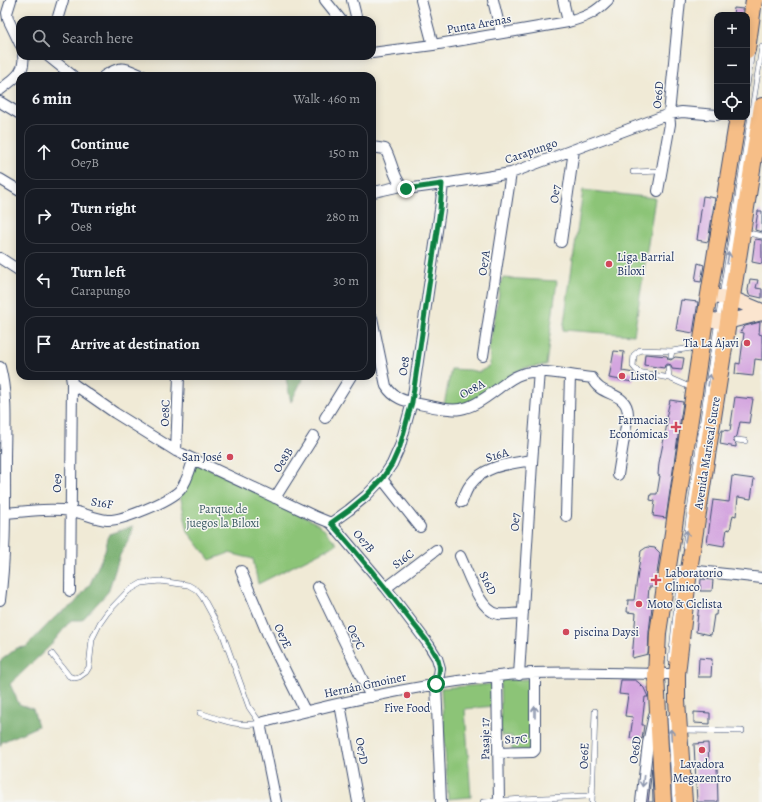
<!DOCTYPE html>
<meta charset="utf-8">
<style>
:root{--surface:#171b24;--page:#20242c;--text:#f1f3f6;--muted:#9ea1a6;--line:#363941}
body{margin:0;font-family:Alegreya,serif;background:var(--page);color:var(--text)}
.controls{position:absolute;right:12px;top:12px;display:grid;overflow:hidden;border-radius:8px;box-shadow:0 2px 10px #0003}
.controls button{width:36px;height:36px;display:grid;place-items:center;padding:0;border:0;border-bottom:1px solid var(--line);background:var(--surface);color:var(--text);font:20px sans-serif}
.stop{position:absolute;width:12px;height:12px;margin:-9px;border:3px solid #0b8043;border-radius:50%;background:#fff}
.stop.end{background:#0b8043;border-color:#fff;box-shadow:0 1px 4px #0008}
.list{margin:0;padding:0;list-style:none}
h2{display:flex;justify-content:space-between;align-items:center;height:52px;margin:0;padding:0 16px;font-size:17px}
h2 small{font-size:13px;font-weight:400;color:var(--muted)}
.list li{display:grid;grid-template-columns:26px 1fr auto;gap:12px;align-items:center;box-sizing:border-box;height:56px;margin:0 8px 8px;padding:0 8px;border:1px solid var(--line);border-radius:12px}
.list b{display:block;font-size:15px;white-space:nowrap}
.list p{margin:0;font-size:13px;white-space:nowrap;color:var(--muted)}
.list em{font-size:13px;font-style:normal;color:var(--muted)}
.icon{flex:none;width:22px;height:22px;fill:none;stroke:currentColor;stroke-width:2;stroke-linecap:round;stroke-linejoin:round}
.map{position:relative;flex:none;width:762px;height:802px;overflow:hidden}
.search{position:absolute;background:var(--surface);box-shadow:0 2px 10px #0003;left:16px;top:16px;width:360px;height:44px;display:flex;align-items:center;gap:10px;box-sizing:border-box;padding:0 14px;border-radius:12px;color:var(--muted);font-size:15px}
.panel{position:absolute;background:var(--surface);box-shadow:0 2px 10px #0003;left:16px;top:72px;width:360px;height:308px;border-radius:12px}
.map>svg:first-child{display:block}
</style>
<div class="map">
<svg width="762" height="802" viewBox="0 0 762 802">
<rect width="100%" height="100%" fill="#f6f6f2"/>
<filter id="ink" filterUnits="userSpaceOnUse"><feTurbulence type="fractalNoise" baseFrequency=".025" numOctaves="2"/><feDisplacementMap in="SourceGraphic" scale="8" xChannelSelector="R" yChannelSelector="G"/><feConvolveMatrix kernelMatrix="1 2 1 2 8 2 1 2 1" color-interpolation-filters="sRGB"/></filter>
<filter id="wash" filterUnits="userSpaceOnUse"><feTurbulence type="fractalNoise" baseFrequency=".012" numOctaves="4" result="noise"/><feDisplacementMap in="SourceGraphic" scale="16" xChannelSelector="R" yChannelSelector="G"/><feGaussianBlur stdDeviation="0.9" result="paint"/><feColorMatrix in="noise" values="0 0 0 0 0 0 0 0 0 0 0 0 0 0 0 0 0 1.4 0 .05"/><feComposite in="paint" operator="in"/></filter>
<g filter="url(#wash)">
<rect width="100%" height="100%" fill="#f0ead6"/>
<path fill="#8cc477" stroke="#547a6a" d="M583,190L655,198L634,335L563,330Z
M502,278L557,281L546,365L525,368L515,372L489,392L461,406L444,405L451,369L470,370L479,372L490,366L489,346Z
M193,460L320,525L337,544L258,584L253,559L229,553L210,560L188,532L179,490Z
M532,679L533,751H512V736H501L500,680Z
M493,684L494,706L465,709L471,797L448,799L441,688Z"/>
<path fill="#71aa68" stroke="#466c63" d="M286,376H304L291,402L286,379Z
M133,526L130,538L120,555L108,592L82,620H71L50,646L10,684L19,704L33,709L38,726L2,742L0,746V661L17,648L26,647L55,617L74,604L90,584L105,551L109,534Z"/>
<g id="blocks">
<path fill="#d4a6df" d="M734,8L743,9L742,15H733Z
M703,196L715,198L708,242L697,240Z
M758,211H762V232L755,230Z
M755,239L762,240V264L752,262Z
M698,263L704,265L701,282L695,281Z
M750,279L758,280L756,288L762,289V298L749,295L748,290Z
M681,300L698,302L693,333L676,330Z
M760,322L759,334L762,335V360L755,359L753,376L735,374L736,363L740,364L744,333L740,332L745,326Z
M614,351L624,352L622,371L634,373L633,382L609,378Z
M645,354L667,356L668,359L671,360L675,357L684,358L682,370L672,369L671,365L668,364L665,365L664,368L644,365Z
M735,397L753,399L749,423L740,422L737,436L733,439L734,442L736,444V447L720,444L722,430L730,431Z
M670,400L683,402L666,518L653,516L655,501L650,500L651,494H657L660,476L658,475L659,463L668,419L666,418Z
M732,476L754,479L751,499L738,497L736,516L733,515L730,530L727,529L724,546L707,543L713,500L729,502Z
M647,547L655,548L660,553L655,587H649L648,599L647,600L652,606L649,632L648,654L632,658L636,613L627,612L628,600H634L641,551Z
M701,579L713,580L712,591H700Z
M699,604L717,606L716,615H714L711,635L696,632Z
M699,658L712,659L711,677H698Z
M621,680H635L638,682L644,688L648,697H645L642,725H644L642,739L630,738L633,717L625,716L628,695L619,694Z
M694,712L710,713V724L694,723Z
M708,743L709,766H717L718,802H697L694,744Z
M652,768L653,802H648L649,795Z"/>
</g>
</g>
<g filter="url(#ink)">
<use href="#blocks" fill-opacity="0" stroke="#3b4b70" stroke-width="1"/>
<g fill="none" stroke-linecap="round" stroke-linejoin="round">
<g stroke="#3b4b70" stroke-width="6">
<path id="lane" d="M747,85L752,51
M633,172L661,171
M744,232L762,236
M671,356L672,351L698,347
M668,368L669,378L692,388
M669,378L638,372L633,366L634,355L640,350L672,351
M737,440L745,441
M685,546L709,377L762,47
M52,654L69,676L74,678L79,677L86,672L89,667L92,639L100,623L107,613L128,591L142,583L150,582L160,581L188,585L197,590L203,598L223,635L249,707L260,723C239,728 219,719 200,713
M671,659L681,568
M670,717L675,802
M682,730L742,731
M483,802L522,799L588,796L593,794
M592,802L595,711"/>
</g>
<g stroke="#3b4b70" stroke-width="12">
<path id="street" d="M11,0L7,13L8,19L20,44
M325,0L341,20
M352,0L357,20
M421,0L433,45
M493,0L501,33
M563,0L568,22
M57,20L63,0
M372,53L433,45L568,22C586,17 595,13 608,0
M48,56L73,76
M104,76C123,64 125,68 143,76
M0,90C12,80 26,73 23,56
M0,102L20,114
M372,147L385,149C392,160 394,183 406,189L443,184L511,173L669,114L682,112L717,115
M0,179L20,191
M658,191L670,124L669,114L680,0
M374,192L401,186
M561,242L574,150
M0,258L20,271
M372,318L386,386C394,399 405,401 419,404C457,412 465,414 496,390C504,384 512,377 522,374C540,368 572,376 592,378C600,398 627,390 628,414L618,475
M483,356L511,173
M0,367C8,397 5,430 5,462C5,508 6,554 0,600
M72,383L115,413L176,451L314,516L331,523L386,588L429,645L437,658L440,668L439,675L436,684L441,802
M325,418L351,376
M176,451L179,376
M382,479L420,527
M275,498L314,436
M462,502C464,497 466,490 470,485C485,465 509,464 532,460
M5,513C27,511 50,508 72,511C84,513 95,519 107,520C122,521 170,501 180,490C187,482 190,470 193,460
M566,516L570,376
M331,523L349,510L366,496L382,479L392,464L400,446L412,402L440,210L443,184
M460,556C468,572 479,610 498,614C506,615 515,613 523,613
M689,570L762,578
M241,571L270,640L305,711
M318,587L371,697
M386,588L436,550
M70,591L72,383L71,376
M519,675L532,463L539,371
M497,677L499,800
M340,704L358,802
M498,753L533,752L535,750V673
M276,802L260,723C347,700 441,679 531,673C579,671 628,674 677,674
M641,802L648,743L654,715"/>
</g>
<g stroke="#3b4b70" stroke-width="16">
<path id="secondary" d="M709,296L731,298L762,311
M705,319L727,322L762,313"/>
</g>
<g stroke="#3b4b70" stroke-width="18">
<path id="primary" d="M747,50L754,0
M663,802L656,676L658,633L705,319L738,117
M684,802L677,701V674L689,570L762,106"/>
</g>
<use href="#lane" stroke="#fff" stroke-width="5"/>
<use href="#street" stroke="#fff" stroke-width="10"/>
<use href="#secondary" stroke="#fbe5cf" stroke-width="14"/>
<use href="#primary" stroke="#f6be87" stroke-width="16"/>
</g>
<defs><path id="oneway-shaft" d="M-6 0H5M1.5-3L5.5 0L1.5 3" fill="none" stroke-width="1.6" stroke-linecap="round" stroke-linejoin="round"/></defs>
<g stroke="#8d97ae">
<use href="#oneway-shaft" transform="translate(728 258) rotate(-81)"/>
<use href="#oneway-shaft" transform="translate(709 380) rotate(-82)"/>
<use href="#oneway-shaft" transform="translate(686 536) rotate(-81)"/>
<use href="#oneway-shaft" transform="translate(535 712) rotate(-90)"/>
<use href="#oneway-shaft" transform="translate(671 735) rotate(-93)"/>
<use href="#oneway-shaft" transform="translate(643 781) rotate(97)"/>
</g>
</g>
<g fill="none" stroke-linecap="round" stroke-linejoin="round" filter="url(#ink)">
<path stroke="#0b8043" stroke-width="5" d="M406,189L442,184L440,210L412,402L400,446L392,464L382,479L366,496L349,510L331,523C359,555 386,588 412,622C421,634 433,646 438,660C441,669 439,675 436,684"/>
</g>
<g fill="#d1495b" stroke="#f6f6f2" stroke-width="1.5">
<circle cx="609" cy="264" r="4"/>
<circle cx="747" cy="343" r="4"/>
<circle cx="622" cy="376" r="4"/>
<path d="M674 421h4v4h4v4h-4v4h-4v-4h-4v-4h4z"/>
<circle cx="230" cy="457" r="4"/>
<path d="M654 574h4v4h4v4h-4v4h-4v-4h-4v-4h4z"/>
<circle cx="639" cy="604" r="4"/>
<circle cx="566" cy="632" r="4"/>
<circle cx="407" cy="695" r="4"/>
<circle cx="702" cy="750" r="4"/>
</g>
<g text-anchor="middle" stroke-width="3" stroke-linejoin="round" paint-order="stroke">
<g font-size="12" fill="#1b2f5e" stroke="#f6f6f2">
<text transform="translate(479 24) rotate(-10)" y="4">Punta Arenas</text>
<text transform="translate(658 95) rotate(-85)" y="4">Oe6D</text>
<text transform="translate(531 151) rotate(-19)" y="4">Carapungo</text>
<text transform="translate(555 194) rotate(-82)" y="4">Oe7</text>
<text transform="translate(484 263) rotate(-81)" y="4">Oe7A</text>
<text transform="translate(404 366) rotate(-82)" y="4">Oe8</text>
<text transform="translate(472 389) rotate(-28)" y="4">Oe8A</text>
<text transform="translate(165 413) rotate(-88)" y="4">Oe8C</text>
<text transform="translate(707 453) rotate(-81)" y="4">Avenida Mariscal Sucre</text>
<text transform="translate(497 455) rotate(-16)" y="4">S16A</text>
<text transform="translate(283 460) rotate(-58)" y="4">Oe8B</text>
<text transform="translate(57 483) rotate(-89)" y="4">Oe9</text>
<text transform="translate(102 503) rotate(9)" y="4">S16F</text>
<text transform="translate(515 522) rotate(-87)" y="4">Oe7</text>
<text transform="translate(364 541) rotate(50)" y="4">Oe7B</text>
<text transform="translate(403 559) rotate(-37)" y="4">S16C</text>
<text transform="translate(488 583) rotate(64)" y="4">S16D</text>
<text transform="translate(283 636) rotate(65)" y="4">Oe7E</text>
<text transform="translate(356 637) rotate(64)" y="4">Oe7C</text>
<text transform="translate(365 685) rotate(-12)" y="4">Hernán Gmoiner</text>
<text transform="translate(485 739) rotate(-91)" y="4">Pasaje 17</text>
<text transform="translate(516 739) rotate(-3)" y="4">S17C</text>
<text transform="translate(635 750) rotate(-82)" y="4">Oe6D</text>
<text transform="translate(362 751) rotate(80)" y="4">Oe7D</text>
<text transform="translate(584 756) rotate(-88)" y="4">Oe6E</text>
</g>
<g font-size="12" fill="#1b2f5e" stroke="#f6f6f2" text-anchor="start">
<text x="617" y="261">Liga Barrial<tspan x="617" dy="14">Biloxi</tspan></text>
<text x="739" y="347" text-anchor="end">Tia La Ajavi</text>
<text x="630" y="380">Listol</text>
<text x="668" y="424" text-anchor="end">Farmacias<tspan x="668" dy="14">Económicas</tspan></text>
<text x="222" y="461" text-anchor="end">San José</text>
<text x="665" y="577">Laboratorio<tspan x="665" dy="14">Clinico</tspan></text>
<text x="647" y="608">Moto &amp; Ciclista</text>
<text x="574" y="636">piscina Daysi</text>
<text x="407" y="712" text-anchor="middle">Five Food</text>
<text x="702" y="768" text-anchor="middle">Lavadora<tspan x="702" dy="14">Megazentro</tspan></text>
</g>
<g font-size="12" fill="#3d5c66" stroke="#f6f6f2">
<text x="223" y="513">Parque de<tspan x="223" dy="14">juegos la Biloxi</tspan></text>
</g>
</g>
</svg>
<div class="controls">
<button>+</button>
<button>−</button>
<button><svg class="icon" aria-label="locate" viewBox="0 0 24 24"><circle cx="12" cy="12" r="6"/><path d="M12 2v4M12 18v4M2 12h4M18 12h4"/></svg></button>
</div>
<div class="stop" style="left:436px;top:684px"></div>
<div class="stop end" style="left:406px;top:189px"></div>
<div class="search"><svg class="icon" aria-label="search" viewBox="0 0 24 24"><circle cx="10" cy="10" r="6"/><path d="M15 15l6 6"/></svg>Search here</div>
<section class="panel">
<h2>6 min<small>Walk · 460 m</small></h2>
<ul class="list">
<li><svg class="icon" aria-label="ahead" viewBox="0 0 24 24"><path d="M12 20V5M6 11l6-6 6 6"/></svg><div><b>Continue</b><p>Oe7B</p></div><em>150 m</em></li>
<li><svg class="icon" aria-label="right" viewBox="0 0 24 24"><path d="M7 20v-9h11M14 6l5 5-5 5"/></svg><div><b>Turn right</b><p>Oe8</p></div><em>280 m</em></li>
<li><svg class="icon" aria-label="left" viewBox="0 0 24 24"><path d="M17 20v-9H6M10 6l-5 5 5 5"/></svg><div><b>Turn left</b><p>Carapungo</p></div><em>30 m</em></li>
<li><svg class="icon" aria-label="arrive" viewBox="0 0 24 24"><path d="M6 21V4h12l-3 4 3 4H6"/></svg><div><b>Arrive at destination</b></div></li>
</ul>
</section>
</div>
